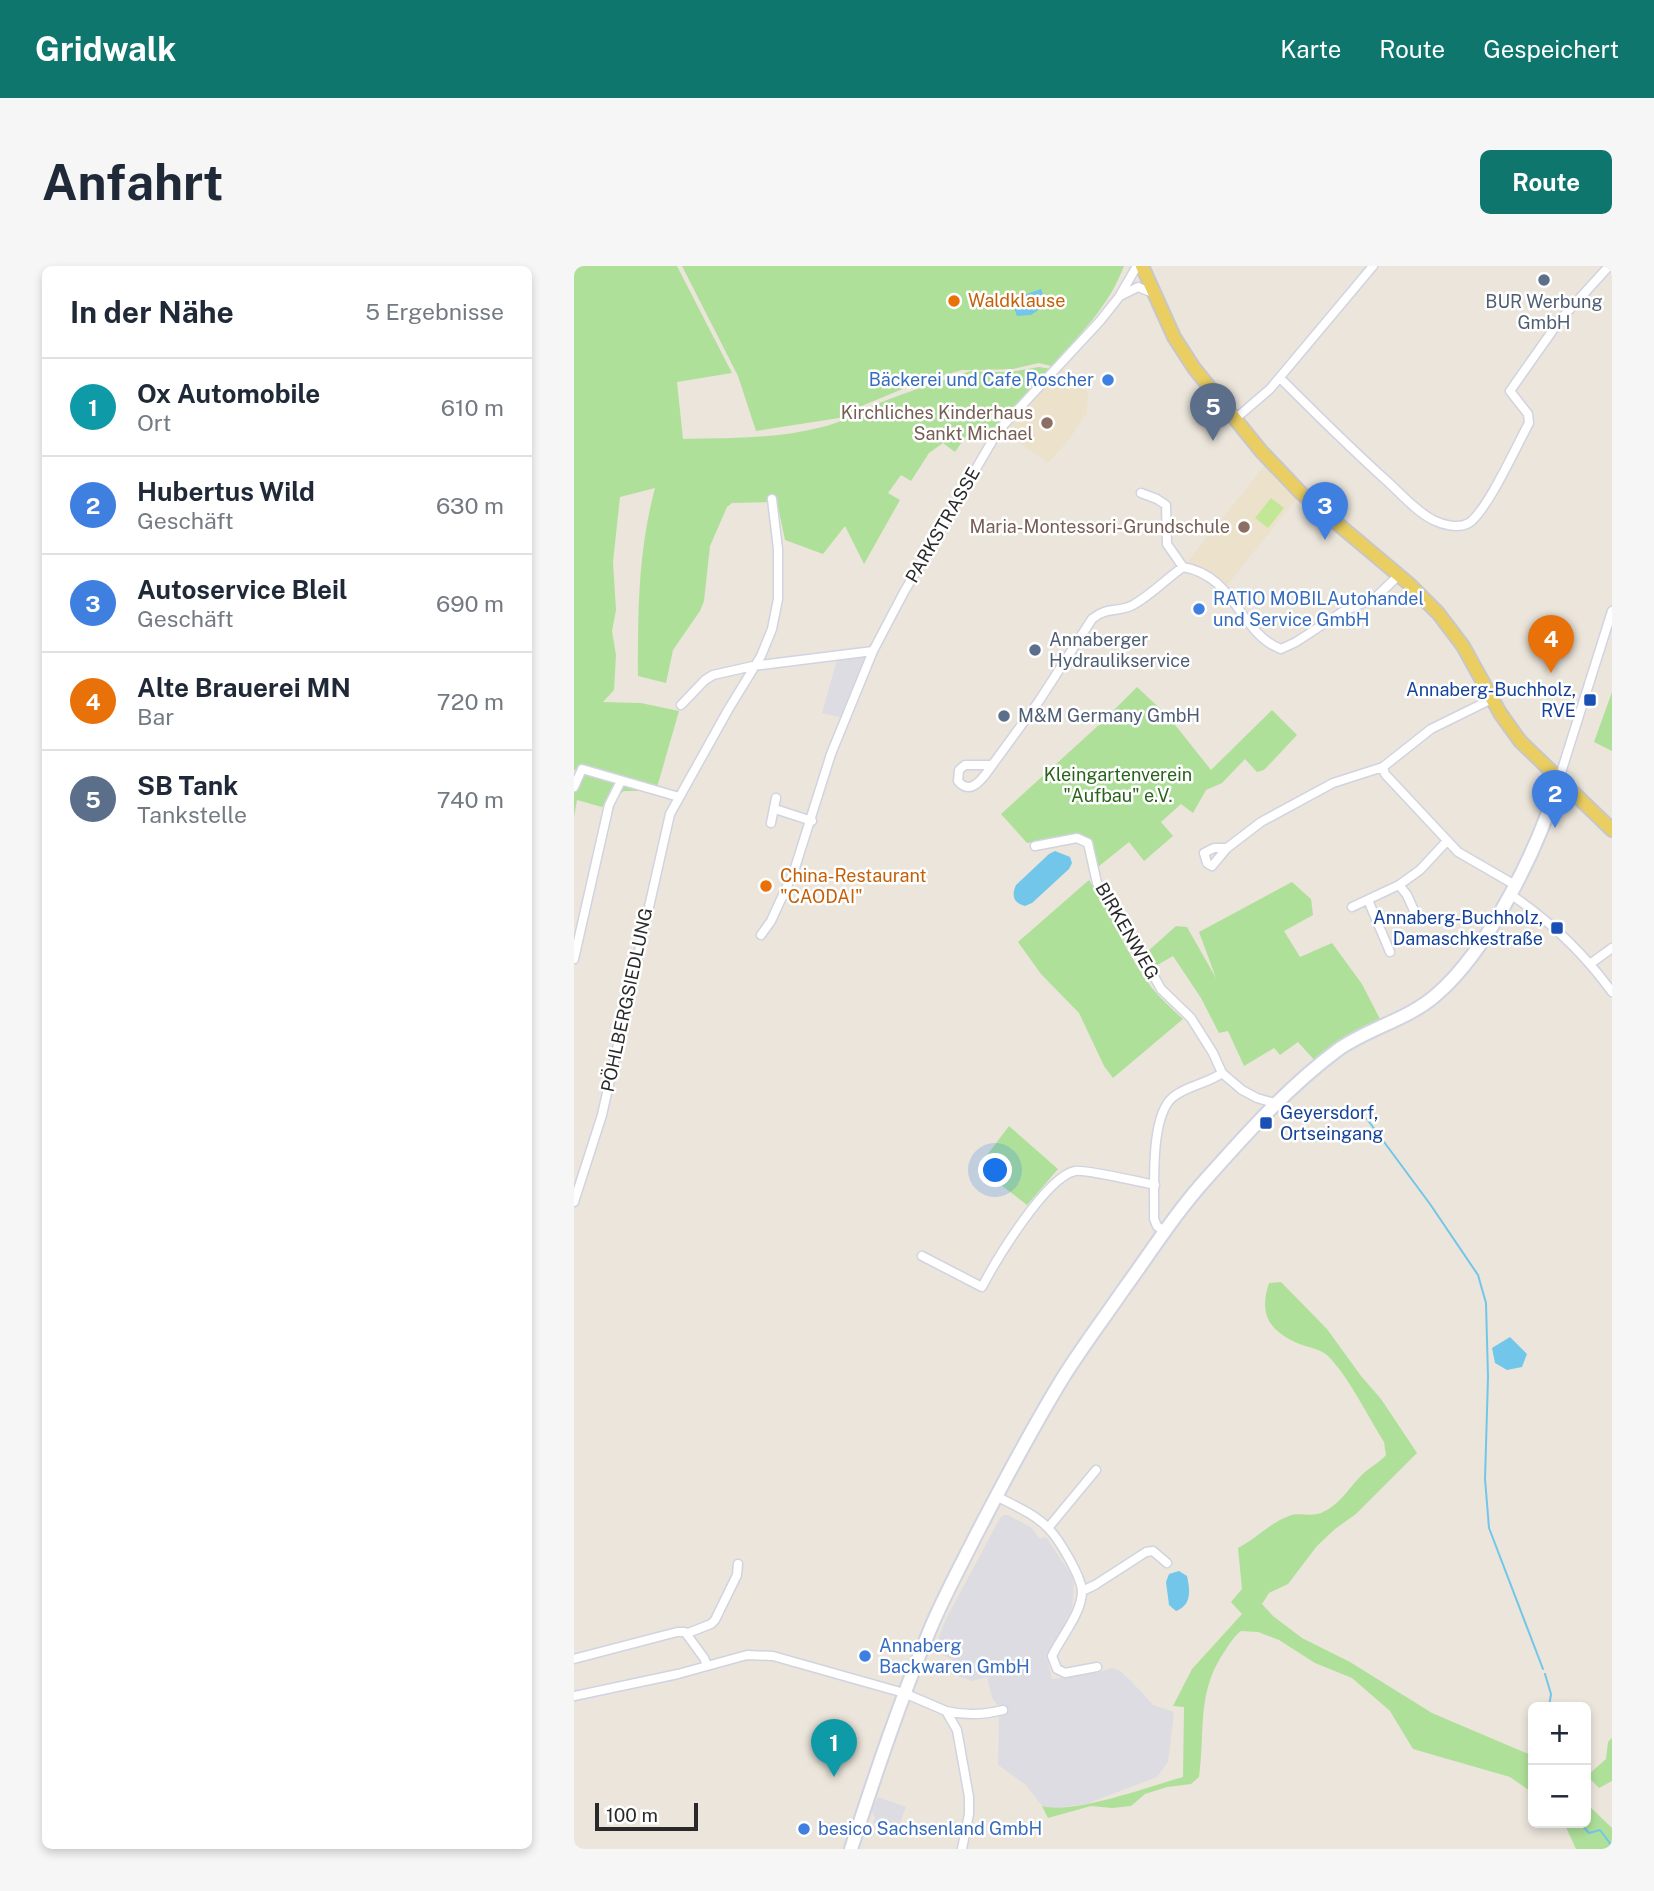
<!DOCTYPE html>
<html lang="de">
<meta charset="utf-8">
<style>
:root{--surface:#fff;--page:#f6f6f7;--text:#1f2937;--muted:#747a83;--line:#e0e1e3;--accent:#0f766e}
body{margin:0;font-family:"Public Sans",sans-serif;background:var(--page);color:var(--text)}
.controls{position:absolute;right:21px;bottom:21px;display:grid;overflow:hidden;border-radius:10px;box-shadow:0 4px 10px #0003}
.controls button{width:63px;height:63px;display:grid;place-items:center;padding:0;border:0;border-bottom:2px solid var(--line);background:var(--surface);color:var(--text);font:35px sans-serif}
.scale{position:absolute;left:21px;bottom:18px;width:103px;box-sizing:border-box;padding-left:7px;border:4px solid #292929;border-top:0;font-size:19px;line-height:24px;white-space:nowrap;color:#292929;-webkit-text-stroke:5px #fff;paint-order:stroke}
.you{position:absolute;left:422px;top:905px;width:24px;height:24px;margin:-18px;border:5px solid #fff;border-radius:50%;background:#1a73e8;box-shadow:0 0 0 10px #1a73e833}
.badge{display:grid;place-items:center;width:46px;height:46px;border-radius:50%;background:var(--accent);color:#fff;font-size:23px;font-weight:700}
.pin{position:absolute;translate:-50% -58px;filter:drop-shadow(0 2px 4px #0008)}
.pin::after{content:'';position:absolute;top:37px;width:24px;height:21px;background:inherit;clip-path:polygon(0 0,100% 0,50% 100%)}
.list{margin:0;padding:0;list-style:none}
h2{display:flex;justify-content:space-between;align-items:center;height:91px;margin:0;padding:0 28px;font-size:30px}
h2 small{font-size:23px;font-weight:400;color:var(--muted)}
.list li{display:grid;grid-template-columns:46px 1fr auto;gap:21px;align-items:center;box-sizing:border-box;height:98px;padding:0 28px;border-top:2px solid var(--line)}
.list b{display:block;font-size:26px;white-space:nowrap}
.list p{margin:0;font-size:23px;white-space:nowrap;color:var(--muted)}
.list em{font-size:23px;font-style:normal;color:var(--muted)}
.map{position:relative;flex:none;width:1038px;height:1583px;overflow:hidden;border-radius:10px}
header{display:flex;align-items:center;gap:42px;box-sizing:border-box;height:98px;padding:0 35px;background:var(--accent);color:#fff}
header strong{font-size:33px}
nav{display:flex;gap:38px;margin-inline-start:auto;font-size:24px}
.intro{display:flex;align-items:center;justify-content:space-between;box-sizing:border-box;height:168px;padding:0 42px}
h1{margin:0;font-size:49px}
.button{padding:18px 32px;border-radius:10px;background:var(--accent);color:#fff;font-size:24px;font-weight:700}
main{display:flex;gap:42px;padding:0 42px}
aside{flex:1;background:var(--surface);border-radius:10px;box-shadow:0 4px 10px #0003}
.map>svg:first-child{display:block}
</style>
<header>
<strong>Gridwalk</strong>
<nav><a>Karte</a><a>Route</a><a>Gespeichert</a></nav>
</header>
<div class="intro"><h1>Anfahrt</h1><a class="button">Route</a></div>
<main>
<aside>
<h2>In der Nähe<small>5 Ergebnisse</small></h2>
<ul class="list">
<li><span class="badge" style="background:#0f9aa8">1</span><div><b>Ox Automobile</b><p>Ort</p></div><em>610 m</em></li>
<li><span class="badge" style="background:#3f7fe0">2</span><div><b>Hubertus Wild</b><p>Geschäft</p></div><em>630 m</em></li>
<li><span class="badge" style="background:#3f7fe0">3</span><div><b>Autoservice Bleil</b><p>Geschäft</p></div><em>690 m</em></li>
<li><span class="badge" style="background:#e8710a">4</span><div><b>Alte Brauerei MN</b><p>Bar</p></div><em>720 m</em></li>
<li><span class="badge" style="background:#5c6f8a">5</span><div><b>SB Tank</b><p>Tankstelle</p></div><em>740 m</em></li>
</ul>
</aside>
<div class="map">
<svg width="1038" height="1583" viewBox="0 0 1038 1583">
<rect width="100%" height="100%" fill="#ebe5db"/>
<path fill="#dedce3" d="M295,386L269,452L248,447L264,390Z
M430,1249H434L458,1262L465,1272L472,1271L498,1310L500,1318L498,1343L473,1392L478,1413L522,1407L538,1402L546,1405L558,1416L579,1439L600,1446L594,1496L583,1511L512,1538L478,1543L468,1540L452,1519L424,1499L425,1450L429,1446L418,1432L413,1411L398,1415L375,1407L380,1395L360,1384L372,1353L426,1252Z
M304,1531L332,1541L323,1565L299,1557L301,1551L297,1545Z"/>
<path fill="#ece2cb" d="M488,103L514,127L513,147L494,175L474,197L431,167Z
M695,194L727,227L650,323L609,301Z"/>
<path fill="#afe09a" d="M6,0H103L158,107L103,116L109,173C154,172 200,173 244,162C268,157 281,148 303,138C335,125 367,115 400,104H388L343,117L290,139L265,152L182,165L164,110L108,0H550C535,40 506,69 477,100L465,97L439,103L404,104L408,106H437L465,101L477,103L420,165L397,163L381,186L369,177L355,187L337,215L327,209L314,227L326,234L290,298L271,260L249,288L211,274L203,236L158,237L153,241L136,280L130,335L126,345L99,384L92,417L64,410C64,345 64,286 81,222L46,231L39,296L42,344L38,365L42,389L40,424L29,436L67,437L105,445L82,525H50L28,541L3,534L0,551V518L7,503L0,504V4Z
M563,421L594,450L637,504L698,444L723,469L690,504L683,506L671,493L648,517L632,524L619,547L607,538L587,556L599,570L570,595L555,576L524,601L519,582L503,570L453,577L427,548L526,458Z
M1038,426V485L1020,476Z
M515,614C538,649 553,690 578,722C587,733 598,743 609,753L539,812L530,800L505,747L467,708L444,676Z
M718,616L737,633L739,649L710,665L726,691L758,677L788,718L807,755L743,797L724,776L706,789L700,782L670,800L654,765L645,767L627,732L599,690L580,701L573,686L602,660L613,661L642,712L625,666Z
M435,860L484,903L453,939L404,901Z
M707,1016L753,1063L787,1110L807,1133L843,1187L782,1248L761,1263L743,1280L714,1318L695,1327L688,1338L699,1350L728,1372L776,1396L858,1447L957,1489L959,1491V1527L936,1511L839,1483L816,1445L778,1412L741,1397L705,1374L684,1366L667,1365C658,1372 653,1382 647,1391C623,1429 631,1469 625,1511L617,1518L593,1521L571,1528L557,1540L538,1542L517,1540L474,1552L468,1540C499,1549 576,1520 609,1511L610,1441L599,1440L618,1403L668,1348L657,1336L668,1323L664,1282C682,1273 697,1256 715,1250C725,1246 737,1251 747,1247C767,1239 776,1219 791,1206C798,1200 806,1196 812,1189L810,1176C793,1149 778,1117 757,1093C749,1083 735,1082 723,1077C694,1064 685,1047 695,1017Z
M1038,1472V1515L1025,1522L1013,1510L1032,1493L1034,1476Z
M1012,1537L1038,1562V1583H1002L990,1557H1012Z"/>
<path fill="#c2e796" d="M697,232L710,242L694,262L681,252Z"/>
<path fill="#72c6e9" d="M467,23L473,38L457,49L443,50L438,37L447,30Z
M481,585L496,591L498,597L495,603L458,637L451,640C440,637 437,630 442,619L475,588Z
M936,1071L953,1088L948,1101L933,1104L921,1097L918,1082Z
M605,1305L613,1310C616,1324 618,1339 602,1345L595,1339L592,1316L595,1308Z"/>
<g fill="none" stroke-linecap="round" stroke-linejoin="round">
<path stroke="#72c6e9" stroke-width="2" d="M793,853L856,938L904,1009L912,1037L914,1111L911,1213L915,1262L969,1403
M971,1408L977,1428L975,1441
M1006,1557L1015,1567L1026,1564L1038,1580"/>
<g stroke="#d1d3e1" stroke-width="11">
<path id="minor" d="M548,29L564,21L579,27
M706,112C741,147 776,182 814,216C828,229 842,245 859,254C869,259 884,263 895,257C913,245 943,179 955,157L954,148L936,125L986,54L1035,0
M661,153L696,123L799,0
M567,227L583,233L592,239L593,278L609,301
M107,439L131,414L139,409L179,400L299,385
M418,499H391L385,504L384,515C394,527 403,519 411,509L465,435L518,353C533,340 544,347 559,339C577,329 592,313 609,301C662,310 665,367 707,383L722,376L768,346L802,331L825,309
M809,501L811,508L884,586L941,619
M985,513L1038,345
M0,521L8,503L105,531
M201,543L238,555
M197,557L202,532
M461,580L503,572L514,577L523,617L538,636L587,723L617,752L639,787L648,807L668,824L683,832L704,838
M653,582H640L630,587L633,597L638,600L653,582L687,556L759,517L809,501L857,463L918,433
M825,619L833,629L842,649
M936,628C976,655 1009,686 1038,726
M794,634L816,686
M778,641L825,619L846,604L873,575
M187,669L197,655L220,605L257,488L299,385L330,326L424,165L526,55L545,31L563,0
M0,693L35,539L47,515
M1016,698L1038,682
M0,936L28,849L96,548L154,444L187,390L198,363L204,333V283L198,233
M591,966L583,960L580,953C581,923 575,851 599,831C614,819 633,818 648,807
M348,990L408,1021C422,994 472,911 501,905C509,903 567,916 581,919
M422,1230C439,1239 461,1248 474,1262C485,1273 507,1310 508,1325C508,1347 487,1371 478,1390L483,1403L491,1407L523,1401
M474,1262L522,1204
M508,1325L521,1319L572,1286L579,1285L593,1297
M114,1367L137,1358L141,1354L163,1309L164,1298
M0,1393L103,1366H111L130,1392L133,1399
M0,1430L104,1408L173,1389L199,1390L330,1427L372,1445L383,1464L395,1531V1548L388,1583
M372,1445C392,1450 409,1449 429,1444"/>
</g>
<g stroke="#d1d3e1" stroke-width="16">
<path id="secondary" d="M277,1583C301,1510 325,1437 355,1366C368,1334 385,1303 401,1271C429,1217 458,1162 490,1110C509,1080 530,1052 550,1023C577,986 602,946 633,912C673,867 716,819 765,783C795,762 835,753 862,729C915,684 966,579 985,513"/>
</g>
<g stroke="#c7c7c7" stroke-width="16">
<path id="primary" d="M568,0L600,71L620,102L687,185L727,227L834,317L864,347L889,380L926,447L946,475L1038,564"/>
</g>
<use href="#minor" stroke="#fff" stroke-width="8"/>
<use href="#secondary" stroke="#fff" stroke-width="12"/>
<use href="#primary" stroke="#ebce61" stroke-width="12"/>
</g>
<g fill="#5c6f8a" stroke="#fff" stroke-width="2.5">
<circle cx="970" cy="14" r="7"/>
<circle cx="461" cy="384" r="7"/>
<circle cx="430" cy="450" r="7"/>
</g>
<g fill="#e8710a" stroke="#fff" stroke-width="2.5">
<circle cx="380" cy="35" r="7"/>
<circle cx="192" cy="620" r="7"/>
</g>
<g fill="#3f7fe0" stroke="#fff" stroke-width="2.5">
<circle cx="534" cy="114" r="7"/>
<circle cx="625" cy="343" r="7"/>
<circle cx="291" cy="1390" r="7"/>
<circle cx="230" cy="1563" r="7"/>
</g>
<g fill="#8d6e63" stroke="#fff" stroke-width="2.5">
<circle cx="473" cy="157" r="7"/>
<circle cx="670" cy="261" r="7"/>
</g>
<g fill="#1a4fb4" stroke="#fff" stroke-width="2.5">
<rect x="1009" y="427" width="14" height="14" rx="3.5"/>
<rect x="976" y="655" width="14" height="14" rx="3.5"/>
<rect x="685" y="850" width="14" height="14" rx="3.5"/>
</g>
<g text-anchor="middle" stroke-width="5" stroke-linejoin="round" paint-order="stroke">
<g font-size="18" fill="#c56008" stroke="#fff" text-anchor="start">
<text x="394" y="41">Waldklause</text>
<text x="206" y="616">China-Restaurant<tspan x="206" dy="21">"CAODAI"</tspan></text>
</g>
<g font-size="18" fill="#4e5e75" stroke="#fff" text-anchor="start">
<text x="970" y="42" text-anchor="middle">BUR Werbung<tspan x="970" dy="21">GmbH</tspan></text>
<text x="475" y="380">Annaberger<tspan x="475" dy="21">Hydraulikservice</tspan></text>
<text x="444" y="456">M&amp;M Germany GmbH</text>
</g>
<g font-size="18" fill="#366cbe" stroke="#fff" text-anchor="start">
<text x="520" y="120" text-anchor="end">Bäckerei und Cafe Roscher</text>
<text x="639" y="339">RATIO MOBILAutohandel<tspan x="639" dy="21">und Service GmbH</tspan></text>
<text x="305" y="1386">Annaberg<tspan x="305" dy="21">Backwaren GmbH</tspan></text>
<text x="244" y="1569">besico Sachsenland GmbH</text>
</g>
<g font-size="18" fill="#785e54" stroke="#fff" text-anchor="end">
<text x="459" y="153">Kirchliches Kinderhaus<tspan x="459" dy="21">Sankt Michael</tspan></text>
<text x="656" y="267">Maria-Montessori-Grundschule</text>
</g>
<g font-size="18" fill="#292929" stroke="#fff">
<text transform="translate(369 259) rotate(-60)" y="6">PARKSTRASSE</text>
<text transform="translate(553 665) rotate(60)" y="6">BIRKENWEG</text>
<text transform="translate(53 734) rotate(-78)" y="6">PÖHLBERGSIEDLUNG</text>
</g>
<g font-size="18" fill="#164399" stroke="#fff" text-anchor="end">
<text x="1002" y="430">Annaberg-Buchholz,<tspan x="1002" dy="21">RVE</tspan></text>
<text x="969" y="658">Annaberg-Buchholz,<tspan x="969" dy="21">Damaschkestraße</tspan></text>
<text x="706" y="853" text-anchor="start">Geyersdorf,<tspan x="706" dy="21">Ortseingang</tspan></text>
</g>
<g font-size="18" fill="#29631c" stroke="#fff">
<text x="544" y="515">Kleingartenverein<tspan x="544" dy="21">"Aufbau" e.V.</tspan></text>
</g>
</g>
</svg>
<div class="controls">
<button>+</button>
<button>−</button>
</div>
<div class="scale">100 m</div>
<div class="you"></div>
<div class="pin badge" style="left:260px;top:1511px;background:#0f9aa8">1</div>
<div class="pin badge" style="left:981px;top:562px;background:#3f7fe0">2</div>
<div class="pin badge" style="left:751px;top:274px;background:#3f7fe0">3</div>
<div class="pin badge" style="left:977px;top:407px;background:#e8710a">4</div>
<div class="pin badge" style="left:639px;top:175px;background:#5c6f8a">5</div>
</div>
</main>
